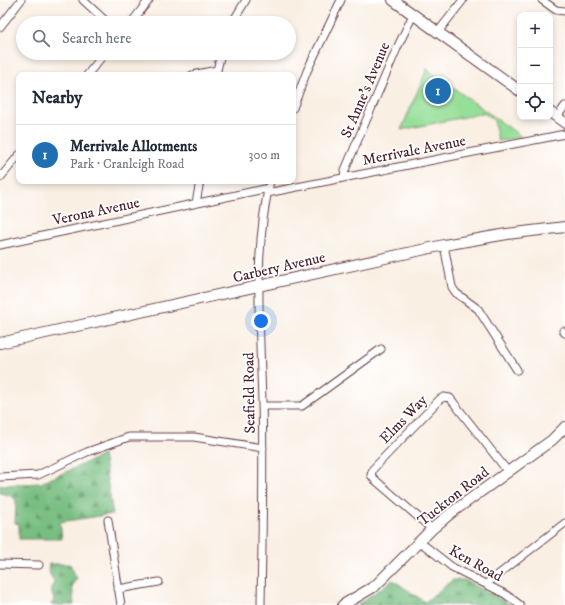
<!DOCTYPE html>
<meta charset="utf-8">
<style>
:root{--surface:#fff;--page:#f6f6f7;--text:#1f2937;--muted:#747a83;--line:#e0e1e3;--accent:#1f6fb2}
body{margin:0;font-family:"IM FELL DW Pica",serif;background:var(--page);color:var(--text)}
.controls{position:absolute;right:12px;top:12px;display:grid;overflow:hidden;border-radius:8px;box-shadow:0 2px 6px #0003}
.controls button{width:36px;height:36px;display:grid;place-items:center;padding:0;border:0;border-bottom:1px solid var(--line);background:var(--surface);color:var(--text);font:20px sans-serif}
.you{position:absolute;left:261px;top:321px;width:14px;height:14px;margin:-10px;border:3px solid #fff;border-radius:50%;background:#1a73e8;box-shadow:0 0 0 6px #1a73e833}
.badge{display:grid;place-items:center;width:26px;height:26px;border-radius:50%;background:var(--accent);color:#fff;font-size:13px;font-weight:700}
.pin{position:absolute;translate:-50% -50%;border:2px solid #fff;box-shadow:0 1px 4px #0006}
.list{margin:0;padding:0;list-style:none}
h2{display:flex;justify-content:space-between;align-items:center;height:52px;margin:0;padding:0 16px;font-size:17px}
h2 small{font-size:13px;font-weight:400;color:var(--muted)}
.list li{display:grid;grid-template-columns:26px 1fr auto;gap:12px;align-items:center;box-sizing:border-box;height:60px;padding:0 16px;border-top:1px solid var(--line)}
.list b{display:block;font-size:15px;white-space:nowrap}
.list p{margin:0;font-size:13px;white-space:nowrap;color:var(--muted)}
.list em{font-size:13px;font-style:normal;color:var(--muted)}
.icon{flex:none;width:22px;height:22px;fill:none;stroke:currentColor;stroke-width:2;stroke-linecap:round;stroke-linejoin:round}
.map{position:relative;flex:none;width:565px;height:605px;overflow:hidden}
.search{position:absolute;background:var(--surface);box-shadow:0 2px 6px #0003;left:16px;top:16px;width:280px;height:44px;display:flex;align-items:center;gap:10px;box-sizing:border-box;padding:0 14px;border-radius:22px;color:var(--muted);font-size:15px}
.panel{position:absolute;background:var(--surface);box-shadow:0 2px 6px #0003;left:16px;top:72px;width:280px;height:112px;border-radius:8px}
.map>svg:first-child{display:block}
</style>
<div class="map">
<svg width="565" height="605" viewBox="0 0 565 605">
<defs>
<pattern id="forest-firs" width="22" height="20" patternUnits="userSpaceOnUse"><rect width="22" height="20" fill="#78be81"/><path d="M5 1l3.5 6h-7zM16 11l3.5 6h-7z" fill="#649a6a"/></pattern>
</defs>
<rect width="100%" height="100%" fill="#fff"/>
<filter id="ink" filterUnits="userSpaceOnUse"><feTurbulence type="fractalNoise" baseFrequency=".025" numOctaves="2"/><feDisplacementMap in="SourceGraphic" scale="8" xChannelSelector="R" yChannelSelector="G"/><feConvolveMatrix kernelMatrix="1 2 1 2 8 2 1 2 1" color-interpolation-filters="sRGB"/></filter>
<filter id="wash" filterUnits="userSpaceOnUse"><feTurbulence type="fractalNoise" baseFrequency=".012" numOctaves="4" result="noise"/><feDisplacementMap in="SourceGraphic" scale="16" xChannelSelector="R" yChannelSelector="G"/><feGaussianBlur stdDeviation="0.9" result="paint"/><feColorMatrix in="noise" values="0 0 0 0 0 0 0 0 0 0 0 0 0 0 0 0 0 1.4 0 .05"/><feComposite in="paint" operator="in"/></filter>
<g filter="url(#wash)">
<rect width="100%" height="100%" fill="#faefe3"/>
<path fill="#96df99" stroke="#707f62" d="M427,69L522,137L498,141L494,120L484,113L401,130Z"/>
<path fill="url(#forest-firs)" stroke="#616e56" d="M103,455L113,514L60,522L62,539H19V524L15,523L16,500L11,496L0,493V485L41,483Z
M49,564H70L77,579H75L74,584H72L74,605H51L54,600L51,590L54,582L48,570Z
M393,580L425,602L453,580H465L511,605H357Z"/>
</g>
<g filter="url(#ink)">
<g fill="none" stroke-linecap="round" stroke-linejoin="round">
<g stroke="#643e47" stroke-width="9">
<path id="street" d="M83,0L108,23
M542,0L556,10L565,11
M131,23L149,0
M232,23L246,0
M0,27L21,0
M438,32L463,0
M87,75L105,53
M192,75L217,70
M216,75L221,53
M293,108L307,71L341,0
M557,117L565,106
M344,177L345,170L398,46L413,15
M0,178L19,155
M267,193L565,134
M196,203L200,181
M0,245L269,188
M444,245L452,287L456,293L478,309L517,370
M563,331L565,333
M262,406H302L381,349
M0,477L38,475L87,452L129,437H194L263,448
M108,520L121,605
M432,529L374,479L371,475L373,469L440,399L444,397L450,398L509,473
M420,542L452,567L505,594L520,605
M0,564L39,565
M486,584L565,523
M118,589L159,582
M261,605C262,537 264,469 262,402C260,328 253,253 270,181"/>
</g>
<g stroke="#643e47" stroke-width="12">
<path id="secondary" d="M393,0L520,91
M550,112L565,123
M0,343L444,245L507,234L565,227
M343,605L375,586L432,529L451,513L552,440L565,427"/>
</g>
<use href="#street" stroke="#fff" stroke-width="7"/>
<use href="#secondary" stroke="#fff" stroke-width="10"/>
</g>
</g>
<g text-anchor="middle" stroke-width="3.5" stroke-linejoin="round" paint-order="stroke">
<g font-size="15" fill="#4a1f2b" stroke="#fff">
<text transform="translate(365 90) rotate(-67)" y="5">St Anne's Avenue</text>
<text transform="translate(414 150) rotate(-11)" y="5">Merrivale Avenue</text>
<text transform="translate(96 211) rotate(-12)" y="5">Verona Avenue</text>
<text transform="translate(279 267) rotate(-13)" y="5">Carbery Avenue</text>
<text transform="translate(249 393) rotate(-91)" y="5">Seafield Road</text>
<text transform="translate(403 419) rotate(-46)" y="5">Elms Way</text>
<text transform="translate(453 496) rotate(-38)" y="5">Tuckton Road</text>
<text transform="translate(476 563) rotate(29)" y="5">Ken Road</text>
</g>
</g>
</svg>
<div class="controls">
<button>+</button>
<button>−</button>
<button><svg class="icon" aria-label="locate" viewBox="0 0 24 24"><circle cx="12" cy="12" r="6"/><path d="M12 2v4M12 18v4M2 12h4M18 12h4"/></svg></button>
</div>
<div class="you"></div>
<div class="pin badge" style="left:438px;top:91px">1</div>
<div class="search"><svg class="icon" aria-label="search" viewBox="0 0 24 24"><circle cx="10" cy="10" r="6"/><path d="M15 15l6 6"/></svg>Search here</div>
<section class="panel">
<h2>Nearby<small></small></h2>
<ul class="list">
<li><span class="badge">1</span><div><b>Merrivale Allotments</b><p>Park · Cranleigh Road</p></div><em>300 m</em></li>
</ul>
</section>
</div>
